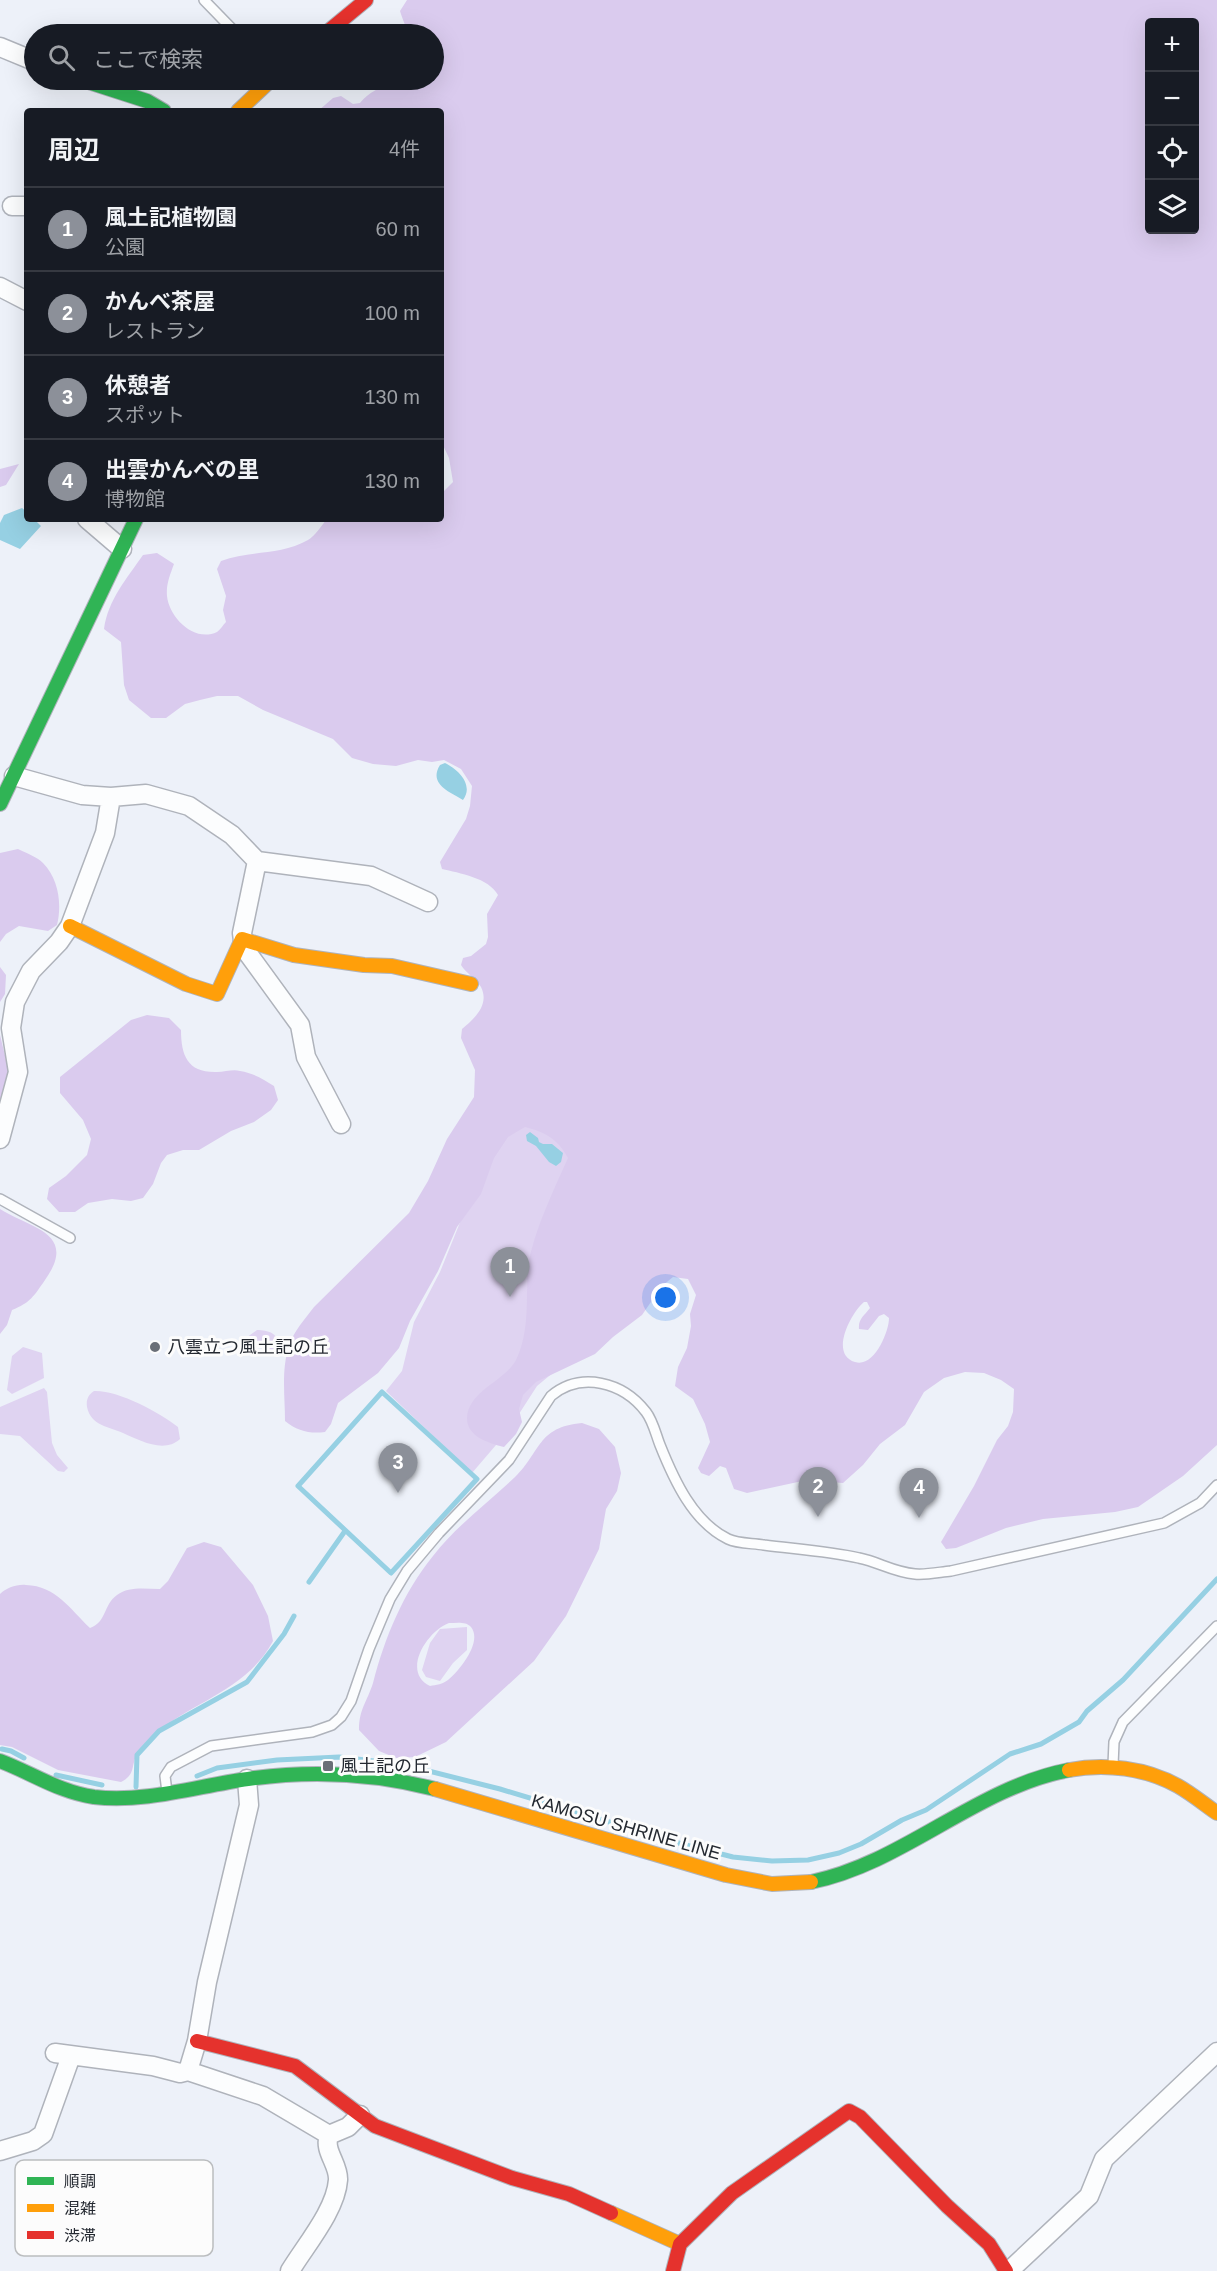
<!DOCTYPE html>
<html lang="ja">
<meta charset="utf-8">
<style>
:root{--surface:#171b24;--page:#20242c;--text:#f1f3f6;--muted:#9ea1a6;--line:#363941;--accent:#8c9099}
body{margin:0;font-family:Helvetica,"Noto Sans JP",sans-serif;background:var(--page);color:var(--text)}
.controls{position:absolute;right:18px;top:18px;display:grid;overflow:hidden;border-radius:6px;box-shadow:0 6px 24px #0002}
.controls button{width:54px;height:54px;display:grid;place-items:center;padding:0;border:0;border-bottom:2px solid var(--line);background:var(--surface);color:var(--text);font:30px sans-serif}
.you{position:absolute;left:666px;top:1298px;width:21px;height:21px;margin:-15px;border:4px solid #fff;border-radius:50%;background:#1a73e8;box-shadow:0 0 0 9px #1a73e833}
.badge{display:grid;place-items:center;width:39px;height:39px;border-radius:50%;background:var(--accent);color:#fff;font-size:20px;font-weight:700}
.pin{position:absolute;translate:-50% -50px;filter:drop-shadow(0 2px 3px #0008)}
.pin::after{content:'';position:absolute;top:32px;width:21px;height:18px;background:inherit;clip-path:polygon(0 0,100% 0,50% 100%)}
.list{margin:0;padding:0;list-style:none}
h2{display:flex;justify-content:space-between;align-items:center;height:78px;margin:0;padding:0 24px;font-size:26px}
h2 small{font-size:20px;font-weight:400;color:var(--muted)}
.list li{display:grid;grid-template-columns:39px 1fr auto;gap:18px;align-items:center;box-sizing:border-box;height:84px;padding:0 24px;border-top:2px solid var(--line)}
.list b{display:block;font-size:22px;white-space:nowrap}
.list p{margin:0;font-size:20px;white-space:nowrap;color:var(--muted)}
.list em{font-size:20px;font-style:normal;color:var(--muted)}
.icon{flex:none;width:33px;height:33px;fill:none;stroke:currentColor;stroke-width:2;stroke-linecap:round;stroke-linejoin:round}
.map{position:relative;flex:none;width:1217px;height:2271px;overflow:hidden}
.search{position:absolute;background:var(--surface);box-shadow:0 6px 24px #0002;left:24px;top:24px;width:420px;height:66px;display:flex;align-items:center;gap:15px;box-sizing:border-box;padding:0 21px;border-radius:33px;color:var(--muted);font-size:22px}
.panel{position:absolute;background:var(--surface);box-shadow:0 6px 24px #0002;left:24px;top:108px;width:420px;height:414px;border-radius:6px}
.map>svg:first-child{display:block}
</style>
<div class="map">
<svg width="1217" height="2271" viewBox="0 0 1217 2271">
<rect width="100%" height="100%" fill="#edf1f9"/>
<path fill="#dfd3f1" d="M545,1118L612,1218L578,1352L537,1386L508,1431L472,1473L386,1391L402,1371L414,1322L440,1272L463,1215L491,1132Z
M257,1330C269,1330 280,1334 278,1348L268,1352L255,1343L241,1350L243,1340Z
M23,1347L42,1353L44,1378L12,1394L7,1390L12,1356Z
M44,1388L47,1392L52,1443L57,1455L68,1468L64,1472L58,1471L20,1436L0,1434V1407Z
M94,1391C118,1390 159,1412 178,1427L180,1439C164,1454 139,1440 123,1433C108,1426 91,1426 87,1407C86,1400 88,1395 94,1391Z
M467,1627V1650L453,1663L440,1681L426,1677L422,1670L430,1643L440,1629Z"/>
<path fill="#dacbee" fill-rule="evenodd" d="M407,0H1217V1445L1183,1476L1138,1507L1115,1512L1043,1519L1006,1528L956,1548L946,1549L941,1542L974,1486L997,1440L1008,1426L1013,1412L1014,1389L1001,1380L984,1373L965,1372L944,1378L924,1392L905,1425L880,1444L863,1465L843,1483L807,1480L747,1493L734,1489L726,1468L720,1466L709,1476L701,1473L698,1468L710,1442L705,1424L693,1399L675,1386L678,1367L687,1348L691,1326L690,1314L696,1295L688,1279L673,1277L662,1286L642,1315L613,1337L595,1354L536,1382L523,1395L519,1409L522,1422L516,1434L504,1447C489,1443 467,1437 467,1418C468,1391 505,1381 516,1360C526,1340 527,1314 527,1292C528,1284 526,1274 528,1265C535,1228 553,1192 568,1158C558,1139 545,1132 525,1127L508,1137L494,1158L481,1194L457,1227L438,1271L410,1321L399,1348L378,1373L338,1403L331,1424L325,1432C310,1434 297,1431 285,1421C285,1397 281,1370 289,1346C293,1332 305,1319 314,1307L409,1213L428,1181L447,1139L474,1097L475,1070L461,1038L462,1029C474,1019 490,1005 481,987C476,979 466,973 461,965L463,958L471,956L486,944L488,937L487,914L498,895C489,878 459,873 442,869L440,862L466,819L470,806L472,786L461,769L444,760L432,762L418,760L396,766L373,764L352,758L333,739L263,710L238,696H217L200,700L185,704L166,718H151L129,700L124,685L121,642L104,629C108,600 127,578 143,555L157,553L174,564C170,575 166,584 167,596C169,617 194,643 217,632C220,630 223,625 226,622L223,610L226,596L217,569L221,561C249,550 280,556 308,540C315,536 321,526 327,519H441V494L453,482L449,458L441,441V111H318L333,98L341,96L353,104L360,103C377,82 408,80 434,80L436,57L434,51V34C408,34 408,35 400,11ZM1150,22H1194V230H1150ZM864,1302H867L870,1308C864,1316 858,1319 859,1329L868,1330L879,1316L884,1314L889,1318C889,1332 874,1368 855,1362C829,1354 851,1313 864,1302Z
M19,464L6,485L0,487V469Z
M18,849C26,853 37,857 43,863C59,879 62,905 57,925L48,931L19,926L6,934L0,942V853Z
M0,967L6,975L5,994L0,1002Z
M147,1015L169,1018L181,1030C181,1056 188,1073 217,1072C225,1072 233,1069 240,1071C253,1073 263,1079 274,1086L278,1100L271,1110L254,1122L231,1131L199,1150H183L167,1155L161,1163L153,1184L143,1198L131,1201L112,1199L88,1203L75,1212H59L47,1199L49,1188L66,1176L87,1155L91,1139L83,1120L60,1093V1077L131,1020Z
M0,1035L10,1076L0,1110Z
M0,1209C32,1229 78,1233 45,1280C34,1296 30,1303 12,1310L7,1325L0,1334Z
M582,1423L599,1429L615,1447L621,1473L617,1491L606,1509L599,1549L566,1616L534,1661L446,1742L415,1757L396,1758L379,1751L359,1730C359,1709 367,1702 373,1683C385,1637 403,1593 433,1556C456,1526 488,1503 515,1477C541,1452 537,1427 582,1423ZM449,1623C456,1623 466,1621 471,1627C483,1642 459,1671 448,1680C443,1684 436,1685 430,1686C401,1672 427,1631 449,1623Z
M204,1542L221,1547L253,1585L268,1616L273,1641C246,1691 194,1700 154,1735C148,1740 139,1748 136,1756C131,1768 135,1775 121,1782L58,1770L12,1747L0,1745V1594C6,1588 17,1584 26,1585C56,1586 70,1609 90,1628C107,1622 103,1605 117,1595C129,1586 145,1589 160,1589L168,1581L187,1548Z"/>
<path fill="#96d0e3" d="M22,508L27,512V519H34L41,526L20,549L0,540V523L4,515Z
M445,763C459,770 474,785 463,800C450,792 428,784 440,765Z
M530,1132L538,1138L539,1142L543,1144H552L563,1153L561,1162L556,1166L549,1162L536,1146L527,1141L526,1135Z"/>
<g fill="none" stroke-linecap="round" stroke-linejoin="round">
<path stroke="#96d0e3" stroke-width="5" d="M382,1392L477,1479L391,1573L298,1486Z
M309,1582L345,1531
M2,1749L11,1751L24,1758
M56,1775L102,1785
M197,1776L217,1768L277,1760L339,1757L401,1764L500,1789L682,1844L733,1857L772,1861L808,1860L839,1853L861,1844L902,1820L926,1810L1010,1754L1041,1744L1079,1722L1087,1711L1123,1680L1217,1579
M136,1787L137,1755L159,1731L247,1682L284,1634L294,1616"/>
<g stroke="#afb3bb" stroke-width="12">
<path id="lane" d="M204,0L237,34
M0,1199L70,1238
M1113,1765L1114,1742L1123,1722L1217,1626
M167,1792L165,1776L171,1767L211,1746L312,1732L332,1725L341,1717L351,1701L369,1649L390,1599L407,1571L439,1533L509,1460L551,1396C581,1371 623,1382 646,1412C653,1421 656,1435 660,1445C674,1480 693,1522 728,1539C738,1544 753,1543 764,1545C795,1549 828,1551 859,1558C879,1562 893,1572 915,1574C927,1575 940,1572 951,1571L1164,1523L1200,1503L1217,1485"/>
</g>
<g stroke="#afb3bb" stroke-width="21">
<path id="street" d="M0,47L34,61
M12,206H27
M0,287L27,301
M87,519L122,549
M14,776L82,795L111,797L146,794L189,806L232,835L257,861L371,876L428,902
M257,861L242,933L244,948L300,1025L306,1057L341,1124
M0,1139L18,1072L11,1028L15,1002L31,971L59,942L70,926L105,833L111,797
M55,2053L153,2066L180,2073L188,2071L197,2041L207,1982L249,1805L247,1779
M188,2071L263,2096L329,2135
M0,2151L33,2141L43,2134L71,2056
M290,2271C305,2246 336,2210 338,2180C339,2164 323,2151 329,2135L348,2127L360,2115
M1009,2271L1089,2196L1104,2159L1217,2052"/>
</g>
<g stroke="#afb3bb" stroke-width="16">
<path id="fast" d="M82,80L147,101L164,111
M0,804L136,519
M0,1761C32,1773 59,1792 94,1797C146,1803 197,1786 248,1779C311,1770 373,1773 435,1789
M811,1882C904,1863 975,1788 1069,1770"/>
</g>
<g stroke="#afb3bb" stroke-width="16">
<path id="slow" d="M238,111L271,80
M70,926L186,984L217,994L242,939L294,955L364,965L392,966L471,984
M1069,1770C1105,1763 1146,1768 1178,1786C1192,1794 1204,1804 1217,1813
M435,1789L726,1875L772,1884L811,1882
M611,2213L680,2244"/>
</g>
<g stroke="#afb3bb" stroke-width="16">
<path id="jam" d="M325,34L366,0
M197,2041L295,2066L375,2126L512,2178L569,2194L611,2213
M673,2271L680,2244L732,2193L849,2111L860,2117L947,2206L989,2244L1006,2271"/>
</g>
<use href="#lane" stroke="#fcfdfe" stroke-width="9"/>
<use href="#street" stroke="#fcfdfe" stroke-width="18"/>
<use href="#fast" stroke="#30b455" stroke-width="14"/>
<use href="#slow" stroke="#ff9f0a" stroke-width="14"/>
<use href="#jam" stroke="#e5322d" stroke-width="14"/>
</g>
<g fill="#6a6f77" stroke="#fcfcfc" stroke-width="2">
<circle cx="155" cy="1347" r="6"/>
<rect x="322" y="1760" width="12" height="12" rx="3"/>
</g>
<g text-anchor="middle" stroke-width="6" stroke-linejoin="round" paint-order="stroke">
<g font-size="18" fill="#242931" stroke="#fcfcfc" text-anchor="start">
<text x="167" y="1353">八雲立つ風土記の丘</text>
<text x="340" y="1772">風土記の丘</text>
</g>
<g font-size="18" fill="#242931" stroke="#fcfcfc">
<text transform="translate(626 1827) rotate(16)" y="6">KAMOSU SHRINE LINE</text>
</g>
</g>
<rect x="15" y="2160" width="198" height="96" rx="9" fill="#fcfcfc" stroke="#bbbdbf" stroke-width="1.5"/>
<rect x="27" y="2177" width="27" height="8" fill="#30b455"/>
<rect x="27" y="2204" width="27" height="8" fill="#ff9f0a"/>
<rect x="27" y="2231" width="27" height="8" fill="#e5322d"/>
<g font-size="16" fill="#242931">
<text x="64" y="2187">順調</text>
<text x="64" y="2214">混雑</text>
<text x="64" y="2241">渋滞</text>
</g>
</svg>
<div class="controls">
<button>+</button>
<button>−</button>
<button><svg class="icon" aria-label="locate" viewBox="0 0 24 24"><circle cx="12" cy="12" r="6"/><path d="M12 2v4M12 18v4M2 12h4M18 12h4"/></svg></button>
<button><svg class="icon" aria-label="layers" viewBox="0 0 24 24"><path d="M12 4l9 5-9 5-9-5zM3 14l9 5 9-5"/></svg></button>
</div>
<div class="you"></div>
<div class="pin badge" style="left:510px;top:1297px">1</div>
<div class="pin badge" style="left:818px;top:1517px">2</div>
<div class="pin badge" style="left:398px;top:1493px">3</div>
<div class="pin badge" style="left:919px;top:1518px">4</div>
<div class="search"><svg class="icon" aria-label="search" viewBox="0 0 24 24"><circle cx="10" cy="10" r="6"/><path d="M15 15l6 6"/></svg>ここで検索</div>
<section class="panel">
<h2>周辺<small>4件</small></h2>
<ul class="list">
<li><span class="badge">1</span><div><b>風土記植物園</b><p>公園</p></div><em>60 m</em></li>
<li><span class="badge">2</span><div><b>かんべ茶屋</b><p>レストラン</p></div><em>100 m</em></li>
<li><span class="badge">3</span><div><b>休憩者</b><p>スポット</p></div><em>130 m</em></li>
<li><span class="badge">4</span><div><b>出雲かんべの里</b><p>博物館</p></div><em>130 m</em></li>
</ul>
</section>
</div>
